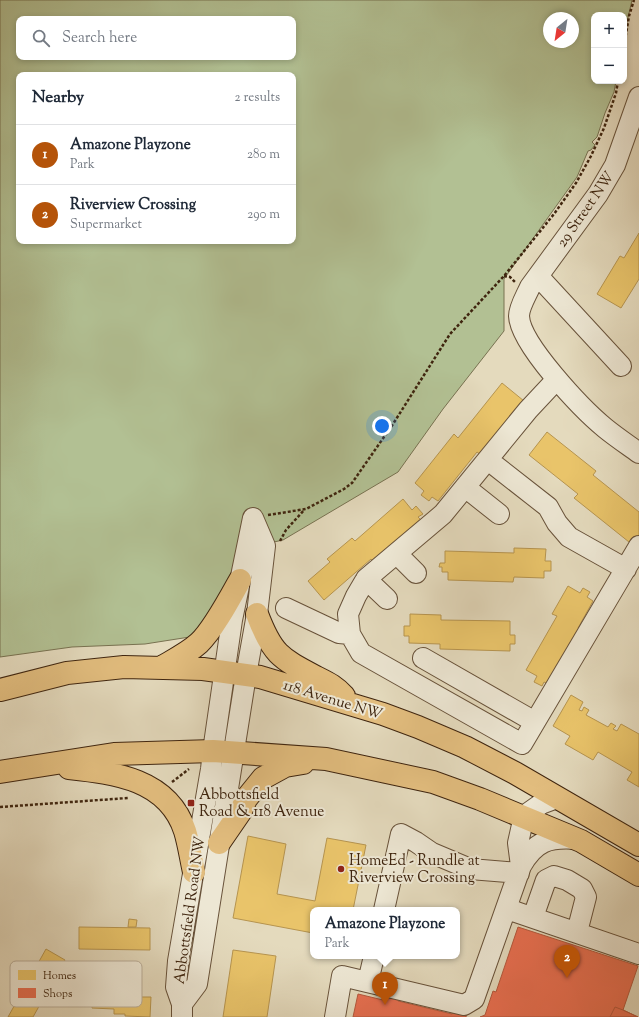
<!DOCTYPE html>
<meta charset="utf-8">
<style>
:root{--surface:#fff;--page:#f6f6f7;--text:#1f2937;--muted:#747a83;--line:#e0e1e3;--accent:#b45309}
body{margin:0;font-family:"Sorts Mill Goudy",serif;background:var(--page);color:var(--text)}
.controls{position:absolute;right:12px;top:12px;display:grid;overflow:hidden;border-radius:8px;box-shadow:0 2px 6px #0003}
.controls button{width:36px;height:36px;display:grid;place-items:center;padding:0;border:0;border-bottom:1px solid var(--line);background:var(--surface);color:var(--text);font:20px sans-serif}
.compass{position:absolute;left:543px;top:12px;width:36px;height:36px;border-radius:50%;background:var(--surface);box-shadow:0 2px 6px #0003;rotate:210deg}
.you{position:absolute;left:382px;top:426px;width:14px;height:14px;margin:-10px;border:3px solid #fff;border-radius:50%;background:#1a73e8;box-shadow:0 0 0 6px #1a73e833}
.badge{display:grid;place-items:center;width:26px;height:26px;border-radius:50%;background:var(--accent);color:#fff;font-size:13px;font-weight:700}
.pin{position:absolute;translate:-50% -33px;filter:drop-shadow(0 1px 2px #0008)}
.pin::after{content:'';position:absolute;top:21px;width:14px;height:12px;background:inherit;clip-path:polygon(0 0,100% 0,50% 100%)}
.popup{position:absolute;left:310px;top:907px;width:150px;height:52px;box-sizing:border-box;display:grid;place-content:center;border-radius:8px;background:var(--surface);filter:drop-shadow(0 1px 3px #0005);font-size:13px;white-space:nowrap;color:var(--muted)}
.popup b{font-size:15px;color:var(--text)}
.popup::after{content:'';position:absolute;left:50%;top:100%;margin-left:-8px;border:8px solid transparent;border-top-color:var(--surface)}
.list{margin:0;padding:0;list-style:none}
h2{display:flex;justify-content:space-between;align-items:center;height:52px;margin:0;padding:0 16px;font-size:17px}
h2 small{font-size:13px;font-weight:400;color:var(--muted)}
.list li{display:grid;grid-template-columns:26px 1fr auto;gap:12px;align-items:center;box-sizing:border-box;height:60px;padding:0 16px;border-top:1px solid var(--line)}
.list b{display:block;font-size:15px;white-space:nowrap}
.list p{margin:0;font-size:13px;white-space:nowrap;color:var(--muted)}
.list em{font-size:13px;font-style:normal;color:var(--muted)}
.icon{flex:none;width:22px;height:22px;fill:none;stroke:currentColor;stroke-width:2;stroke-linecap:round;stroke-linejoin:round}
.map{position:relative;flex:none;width:639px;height:1017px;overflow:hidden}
.search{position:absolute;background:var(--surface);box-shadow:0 2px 6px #0003;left:16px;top:16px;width:280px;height:44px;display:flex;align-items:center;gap:10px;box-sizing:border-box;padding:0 14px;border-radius:8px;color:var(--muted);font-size:15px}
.panel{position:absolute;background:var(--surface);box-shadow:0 2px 6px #0003;left:16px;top:72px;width:280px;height:172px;border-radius:8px}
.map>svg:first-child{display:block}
</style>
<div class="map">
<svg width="639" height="1017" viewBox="0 0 639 1017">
<rect width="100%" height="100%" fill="#e4dabd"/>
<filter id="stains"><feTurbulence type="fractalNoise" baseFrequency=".005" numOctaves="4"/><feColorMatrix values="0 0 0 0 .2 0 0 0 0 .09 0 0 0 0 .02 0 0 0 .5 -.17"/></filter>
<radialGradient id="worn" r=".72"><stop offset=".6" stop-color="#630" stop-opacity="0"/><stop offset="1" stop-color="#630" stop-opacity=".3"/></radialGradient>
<path fill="#b2c093" stroke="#787251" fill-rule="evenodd" d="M0,0H632L624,35V15H594V81H616L614,92L605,113L597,137L592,142L595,145L591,150L588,151L577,177L504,279V331L443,409L398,472L283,540L251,547L196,636L145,644L72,647L0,657ZM549,18H573V42H549ZM19,19H293V57H19ZM19,75H293V241H19Z"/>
<path fill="#e9c46a" stroke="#b6944f" d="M639,233V279L621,308L597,294L620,256L624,258Z
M502,383L524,401L481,455L477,452L438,501L432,497L429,501L421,495L424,491L415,483L454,434L458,438Z
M547,432L596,471L593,475L639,512V537L637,539L634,536L629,542L574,498L578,494L529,455Z
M403,499L412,510L416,506L423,514L418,517L423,522L375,564L371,559L324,600L308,581L330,562L327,559L352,538L355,541Z
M514,548L546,549L545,561H551V571H544V578L514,577L513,582L448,580V572H442V567H439L440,563H445V551L514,553Z
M568,586L580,593L583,588L590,592L587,597L593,601L578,628L580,630L551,685L544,682L542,686L534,682L537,676L526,670L557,616L552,614Z
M410,614L441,615V620L510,621V635H515V644H510V651L440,649V644L409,643V636H404V626H410Z
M571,695L583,702L579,710L582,711L584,707L589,710L586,715L608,727L611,723L616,726L613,729L617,731L621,724L639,734V787L627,780L632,772L598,752L593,760L565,744L570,736L553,726Z
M248,836L286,844L277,894L315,901L327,838L366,845L353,910H313V933L233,918Z
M129,919L137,920L136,927H128Z
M79,927L150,928V950L79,949Z
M46,949L65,960L33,1017H8Z
M233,950L276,956L267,1017H223Z
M20,979L25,982L21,990L15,986Z
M93,985L116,986V991H128V993L140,994V997H151L150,1017L125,1016V1014H114V1009L92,1008Z"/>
<path fill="#e76f51" stroke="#b5593d" d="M518,927L638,966L623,1010L638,1017H480L485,1015L493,991L496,992Z
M385,993L399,997L398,1001L452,1014L453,1009L467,1012L466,1017H353L358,994L383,1000Z
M615,1007L623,1010L638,1017H610Z"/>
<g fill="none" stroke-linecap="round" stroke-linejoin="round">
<g stroke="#68523a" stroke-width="22">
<path id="minor" d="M639,97L615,165L598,194L530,287C526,296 519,307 519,316C520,344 582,409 605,428C616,437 628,445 639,453
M538,276L621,366
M557,379L528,410L443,514L366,579L356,596L348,614L350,634L361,653L522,744L639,546
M488,460L548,507L557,523L569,537L626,569
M465,487L499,514
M397,554L416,573
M366,579L387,599
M286,608L339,633L350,634
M423,658L535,722
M521,866L518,843L524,816L541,804L557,798
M507,907L516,912L639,954
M384,910L401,834L416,842L432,853L470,869L519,873
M533,917L546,880L554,876L567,880L582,889L586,897L577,932
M368,982L374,956
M182,1017V1004L176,987L178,961L211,769L213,751L232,620L253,518L265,546L257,614L246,675L197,984L182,1004
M335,1017L342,976L464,1005L474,999L521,866C535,841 549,837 576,839"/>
</g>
<g stroke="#3f250f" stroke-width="24">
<path id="major" d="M257,614C272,654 280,658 316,677C328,683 335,686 344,696
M162,667C174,660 188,653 199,643C213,630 230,598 240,580
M0,690L67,673L124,667L203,669L260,677L383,714L418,727L465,747L515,773L639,845
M69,768C115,773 168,779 185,831C189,844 191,859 194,872
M0,772L114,754L213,751L326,759L433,782L480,799L581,841L639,875
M219,843L241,811L246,799L263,778L285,766L303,763"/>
</g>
<path stroke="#3f250f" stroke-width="2.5" stroke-dasharray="3 2" stroke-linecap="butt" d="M624,46L629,16L634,0
M504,276L510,277L515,282
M268,515L306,509L344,489L352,483L393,424L450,334L504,276L554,214L576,183L591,156L604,128L616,93L618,81
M280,541L286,530L305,509
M172,782L189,769
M0,807L128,798"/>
<use href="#minor" stroke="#ede7d4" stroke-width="20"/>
<use href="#major" stroke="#e2bd7e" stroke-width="22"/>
</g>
<g fill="#8f2418" stroke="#ede7d4" stroke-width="1.5">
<rect x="187" y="799" width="8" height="8" rx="2"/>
<circle cx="341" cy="869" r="4"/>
</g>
<g text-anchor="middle" stroke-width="4" stroke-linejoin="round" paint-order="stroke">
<g font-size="15" fill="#3f250f" stroke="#ede7d4">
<text transform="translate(585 209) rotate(-55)" y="5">29 Street NW</text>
<text transform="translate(333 699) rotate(17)" y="5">118 Avenue NW</text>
<text transform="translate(189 910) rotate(-82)" y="5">Abbottsfield Road NW</text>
</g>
<g font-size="15" fill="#3f250f" stroke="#ede7d4" text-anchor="start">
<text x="199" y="799">Abbottsfield<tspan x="199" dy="17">Road &amp; 118 Avenue</tspan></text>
<text x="349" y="865">HomeEd - Rundle at<tspan x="349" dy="17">Riverview Crossing</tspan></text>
</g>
</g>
<rect x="10" y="961" width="132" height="46" rx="6" fill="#ede7d4" stroke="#b9ad99" stroke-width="1"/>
<rect x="18" y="970" width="18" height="10" fill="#e9c46a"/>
<rect x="18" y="988" width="18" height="10" fill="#e76f51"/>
<g font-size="11" fill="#3f250f">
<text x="43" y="979">Homes</text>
<text x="43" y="997">Shops</text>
</g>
<rect width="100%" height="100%" filter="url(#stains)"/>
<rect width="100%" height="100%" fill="url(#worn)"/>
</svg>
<div class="controls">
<button>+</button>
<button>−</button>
</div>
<svg class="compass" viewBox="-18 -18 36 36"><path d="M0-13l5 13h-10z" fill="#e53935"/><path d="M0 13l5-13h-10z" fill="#747a83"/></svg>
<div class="you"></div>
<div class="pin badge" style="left:385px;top:1005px">1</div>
<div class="popup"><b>Amazone Playzone</b>Park</div>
<div class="pin badge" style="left:567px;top:978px">2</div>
<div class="search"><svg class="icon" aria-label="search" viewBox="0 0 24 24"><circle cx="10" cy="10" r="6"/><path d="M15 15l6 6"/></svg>Search here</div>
<section class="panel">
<h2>Nearby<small>2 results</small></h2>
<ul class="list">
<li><span class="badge">1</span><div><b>Amazone Playzone</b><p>Park</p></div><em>280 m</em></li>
<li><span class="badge">2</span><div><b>Riverview Crossing</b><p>Supermarket</p></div><em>290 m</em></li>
</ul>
</section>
</div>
